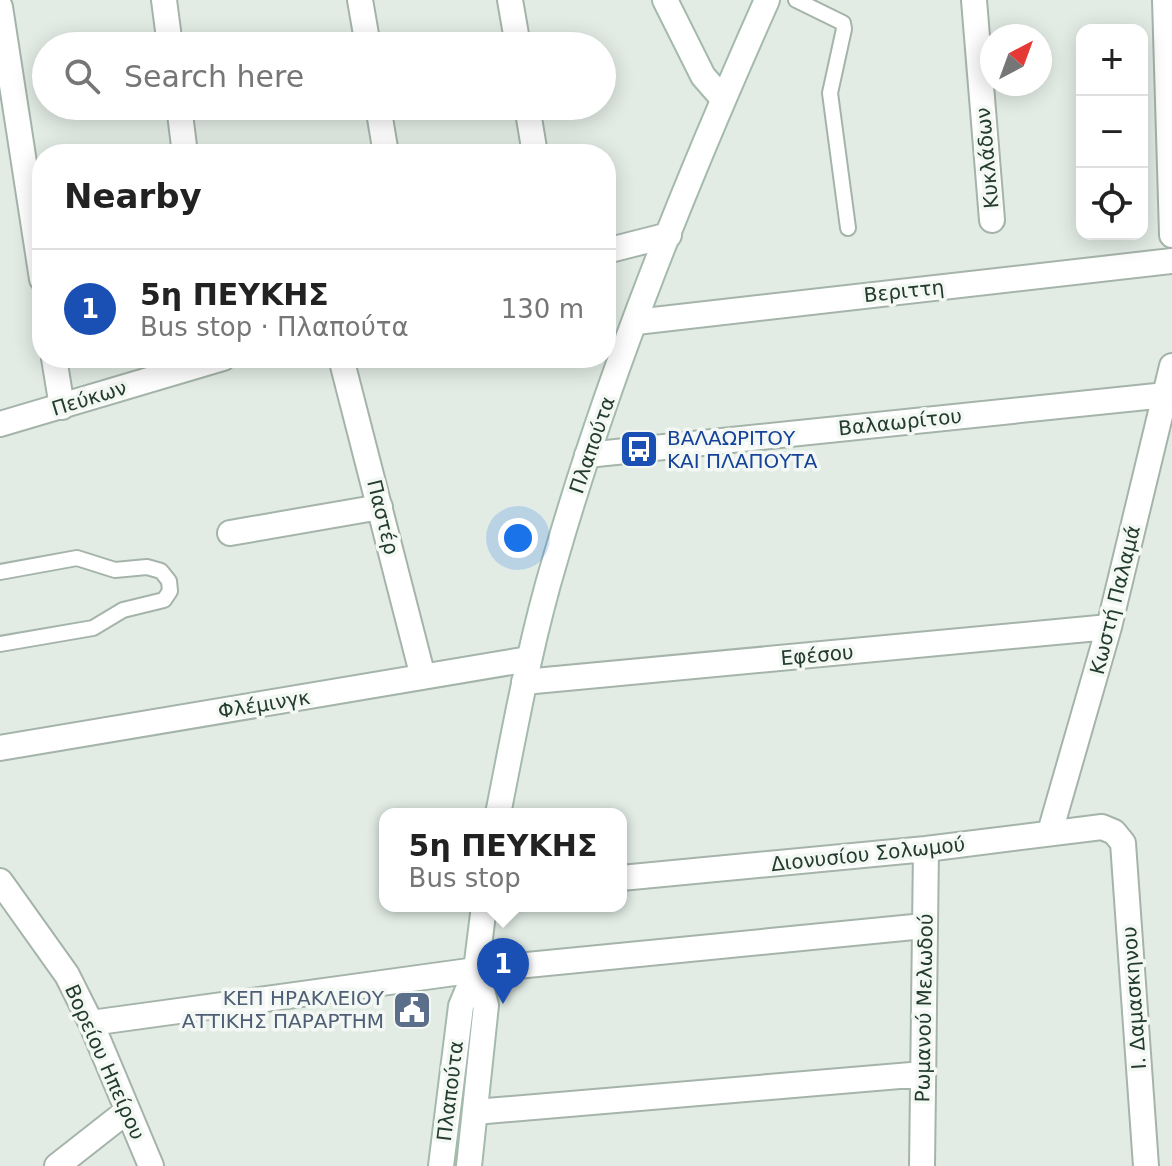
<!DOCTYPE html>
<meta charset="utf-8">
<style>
:root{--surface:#fff;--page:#f2f2f2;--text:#222;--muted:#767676;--line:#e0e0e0;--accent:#7c3aed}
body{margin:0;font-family:"DejaVu Sans",sans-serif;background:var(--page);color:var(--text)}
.controls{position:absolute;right:24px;top:24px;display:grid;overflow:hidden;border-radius:16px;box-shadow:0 4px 20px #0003}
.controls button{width:72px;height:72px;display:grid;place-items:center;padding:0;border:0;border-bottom:2px solid var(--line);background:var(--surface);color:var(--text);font:40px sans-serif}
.compass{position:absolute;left:980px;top:24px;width:72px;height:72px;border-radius:50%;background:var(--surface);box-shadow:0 4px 20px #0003;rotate:41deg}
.you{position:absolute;left:518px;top:538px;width:28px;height:28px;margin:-20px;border:6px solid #fff;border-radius:50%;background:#1a73e8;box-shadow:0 0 0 12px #1a73e833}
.badge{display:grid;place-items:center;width:52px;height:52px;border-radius:50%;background:var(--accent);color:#fff;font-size:26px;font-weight:700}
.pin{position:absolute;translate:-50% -66px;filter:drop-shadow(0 2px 4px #0008)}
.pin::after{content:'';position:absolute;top:42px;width:28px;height:24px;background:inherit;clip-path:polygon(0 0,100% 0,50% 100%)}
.popup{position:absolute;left:379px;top:808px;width:248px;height:104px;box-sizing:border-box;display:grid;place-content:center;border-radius:16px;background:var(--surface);filter:drop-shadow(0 2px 6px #0005);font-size:26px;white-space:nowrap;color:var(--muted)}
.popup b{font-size:30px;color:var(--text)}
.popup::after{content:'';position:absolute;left:50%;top:100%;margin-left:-16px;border:16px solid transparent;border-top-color:var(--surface)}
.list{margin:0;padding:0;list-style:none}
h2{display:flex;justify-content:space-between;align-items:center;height:104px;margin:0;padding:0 32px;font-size:34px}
h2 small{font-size:26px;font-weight:400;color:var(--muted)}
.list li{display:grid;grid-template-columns:52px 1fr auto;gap:24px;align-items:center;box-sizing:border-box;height:120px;padding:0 32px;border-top:2px solid var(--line)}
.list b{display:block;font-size:30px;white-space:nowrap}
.list p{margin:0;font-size:26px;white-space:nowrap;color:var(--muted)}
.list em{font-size:26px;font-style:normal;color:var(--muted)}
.icon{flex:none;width:44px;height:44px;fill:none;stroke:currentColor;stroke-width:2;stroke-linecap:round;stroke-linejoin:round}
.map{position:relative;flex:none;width:1172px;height:1166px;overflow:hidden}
.search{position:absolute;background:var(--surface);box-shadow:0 4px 20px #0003;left:32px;top:32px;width:584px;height:88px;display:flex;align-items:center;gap:20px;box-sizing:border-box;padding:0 28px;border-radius:44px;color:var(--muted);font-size:30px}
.panel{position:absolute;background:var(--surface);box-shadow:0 4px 20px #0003;left:32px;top:144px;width:584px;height:224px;border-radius:32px}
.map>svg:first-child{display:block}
</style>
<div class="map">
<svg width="1172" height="1166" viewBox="0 0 1172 1166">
<rect width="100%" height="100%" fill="#e2ece5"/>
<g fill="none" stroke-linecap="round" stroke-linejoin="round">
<g stroke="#a5b4aa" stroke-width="18">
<path id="service" d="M796,0L843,23L844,29L830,93L848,228
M0,572L77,558L115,570L147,567L161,571L169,581L170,591L164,600L123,610L93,628L0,644"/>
</g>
<g stroke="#a5b4aa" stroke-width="28">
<path id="minor" d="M164,0L170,46
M360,0L368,46
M510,0L518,46
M974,0L992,220
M1165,0L1172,235
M0,7L42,279
M179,106L185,154
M378,106L386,154
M527,106L535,154
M636,322L1172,261
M54,358L62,407
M341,358L423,677
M587,455L1166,395
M230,533L380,507
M524,682L1109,627
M0,748L529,659
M1050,832L1109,627L1172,366
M621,878L926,849L1102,827L1114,832L1123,843L1146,1166
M0,881L67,975L91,1023L151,1166
M91,1023L476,970L924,926
M475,1112L923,1074
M57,1166L127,1111
M922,1166L926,849"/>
</g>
<g stroke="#a5b4aa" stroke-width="28">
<path id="tertiary" d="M606,251L669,235
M0,424L223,358"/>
</g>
<g stroke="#a4baac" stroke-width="28">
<path id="secondary" d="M665,0L703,76L723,99
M498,814C515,729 530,643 555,560C610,369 686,182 767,0
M441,1166L461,1006L476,970L484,906
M469,1166L486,1005L476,970"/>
</g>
<use href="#service" stroke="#fff" stroke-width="14"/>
<use href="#minor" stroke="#fff" stroke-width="24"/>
<use href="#tertiary" stroke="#fff" stroke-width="24"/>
<use href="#secondary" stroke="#fff" stroke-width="24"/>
</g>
<defs>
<g id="bus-square" transform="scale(2)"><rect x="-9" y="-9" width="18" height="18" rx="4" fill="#1a4fb4" stroke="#f3f8f4"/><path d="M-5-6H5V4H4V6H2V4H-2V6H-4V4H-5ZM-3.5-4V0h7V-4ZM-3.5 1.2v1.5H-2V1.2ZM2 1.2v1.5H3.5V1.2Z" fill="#fff"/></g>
<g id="civic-square" transform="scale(2)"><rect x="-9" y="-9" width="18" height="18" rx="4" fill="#5c6f8a" stroke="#f3f8f4"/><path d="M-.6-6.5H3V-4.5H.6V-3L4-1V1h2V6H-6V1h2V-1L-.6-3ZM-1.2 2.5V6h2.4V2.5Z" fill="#fff"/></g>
</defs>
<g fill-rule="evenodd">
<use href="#bus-square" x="639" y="449"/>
<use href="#civic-square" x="412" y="1010"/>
</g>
<g text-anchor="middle" stroke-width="7" stroke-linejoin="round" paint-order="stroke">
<g font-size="20" fill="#233c2d" stroke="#f3f8f4">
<text transform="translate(987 158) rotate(-95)" y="7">Κυκλάδων</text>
<text transform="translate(904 291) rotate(-6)" y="7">Βεριττη</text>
<text transform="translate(89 398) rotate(-17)" y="7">Πεύκων</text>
<text transform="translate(900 422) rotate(-6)" y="7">Βαλαωρίτου</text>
<text transform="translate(592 445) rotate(-71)" y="7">Πλαπούτα</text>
<text transform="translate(383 517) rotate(76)" y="7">Παστέρ</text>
<text transform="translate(1115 600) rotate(-76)" y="7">Κωστή Παλαμά</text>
<text transform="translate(817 655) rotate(-5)" y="7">Εφέσου</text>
<text transform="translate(264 704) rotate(-9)" y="7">Φλέμινγκ</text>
<text transform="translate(868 854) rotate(-6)" y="7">Διονυσίου Σολωμού</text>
<text transform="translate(1134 998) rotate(-94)" y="7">Ι. Δαμασκηνου</text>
<text transform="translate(924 1008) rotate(-89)" y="7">Ρωμανού Μελωδού</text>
<text transform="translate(105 1062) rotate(66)" y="7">Βορείου Ηπείρου</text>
<text transform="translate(450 1091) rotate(-83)" y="7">Πλαπούτα</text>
</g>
<g font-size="20" fill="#164399" stroke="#f3f8f4" text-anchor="start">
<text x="667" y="445">ΒΑΛΑΩΡΙΤΟΥ<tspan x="667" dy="23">ΚΑΙ ΠΛΑΠΟΥΤΑ</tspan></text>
</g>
<g font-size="20" fill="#4e5e75" stroke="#f3f8f4" text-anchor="end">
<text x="384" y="1005">ΚΕΠ ΗΡΑΚΛΕΙΟΥ<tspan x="384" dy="23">ΑΤΤΙΚΗΣ ΠΑΡΑΡΤΗΜ</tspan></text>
</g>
</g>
</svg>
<div class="controls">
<button>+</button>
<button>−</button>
<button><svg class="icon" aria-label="locate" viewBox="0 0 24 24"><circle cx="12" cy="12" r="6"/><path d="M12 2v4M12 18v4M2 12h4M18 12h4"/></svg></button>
</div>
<svg class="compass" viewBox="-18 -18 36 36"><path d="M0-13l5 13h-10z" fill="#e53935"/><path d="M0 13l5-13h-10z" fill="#767676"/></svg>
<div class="you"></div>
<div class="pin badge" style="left:503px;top:1004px;background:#1a4fb4">1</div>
<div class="popup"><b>5η ΠΕΥΚΗΣ</b>Bus stop</div>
<div class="search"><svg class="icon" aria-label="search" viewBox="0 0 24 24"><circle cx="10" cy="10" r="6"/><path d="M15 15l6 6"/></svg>Search here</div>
<section class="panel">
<h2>Nearby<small></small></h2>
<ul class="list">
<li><span class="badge" style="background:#1a4fb4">1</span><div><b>5η ΠΕΥΚΗΣ</b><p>Bus stop · Πλαπούτα</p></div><em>130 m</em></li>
</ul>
</section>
</div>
